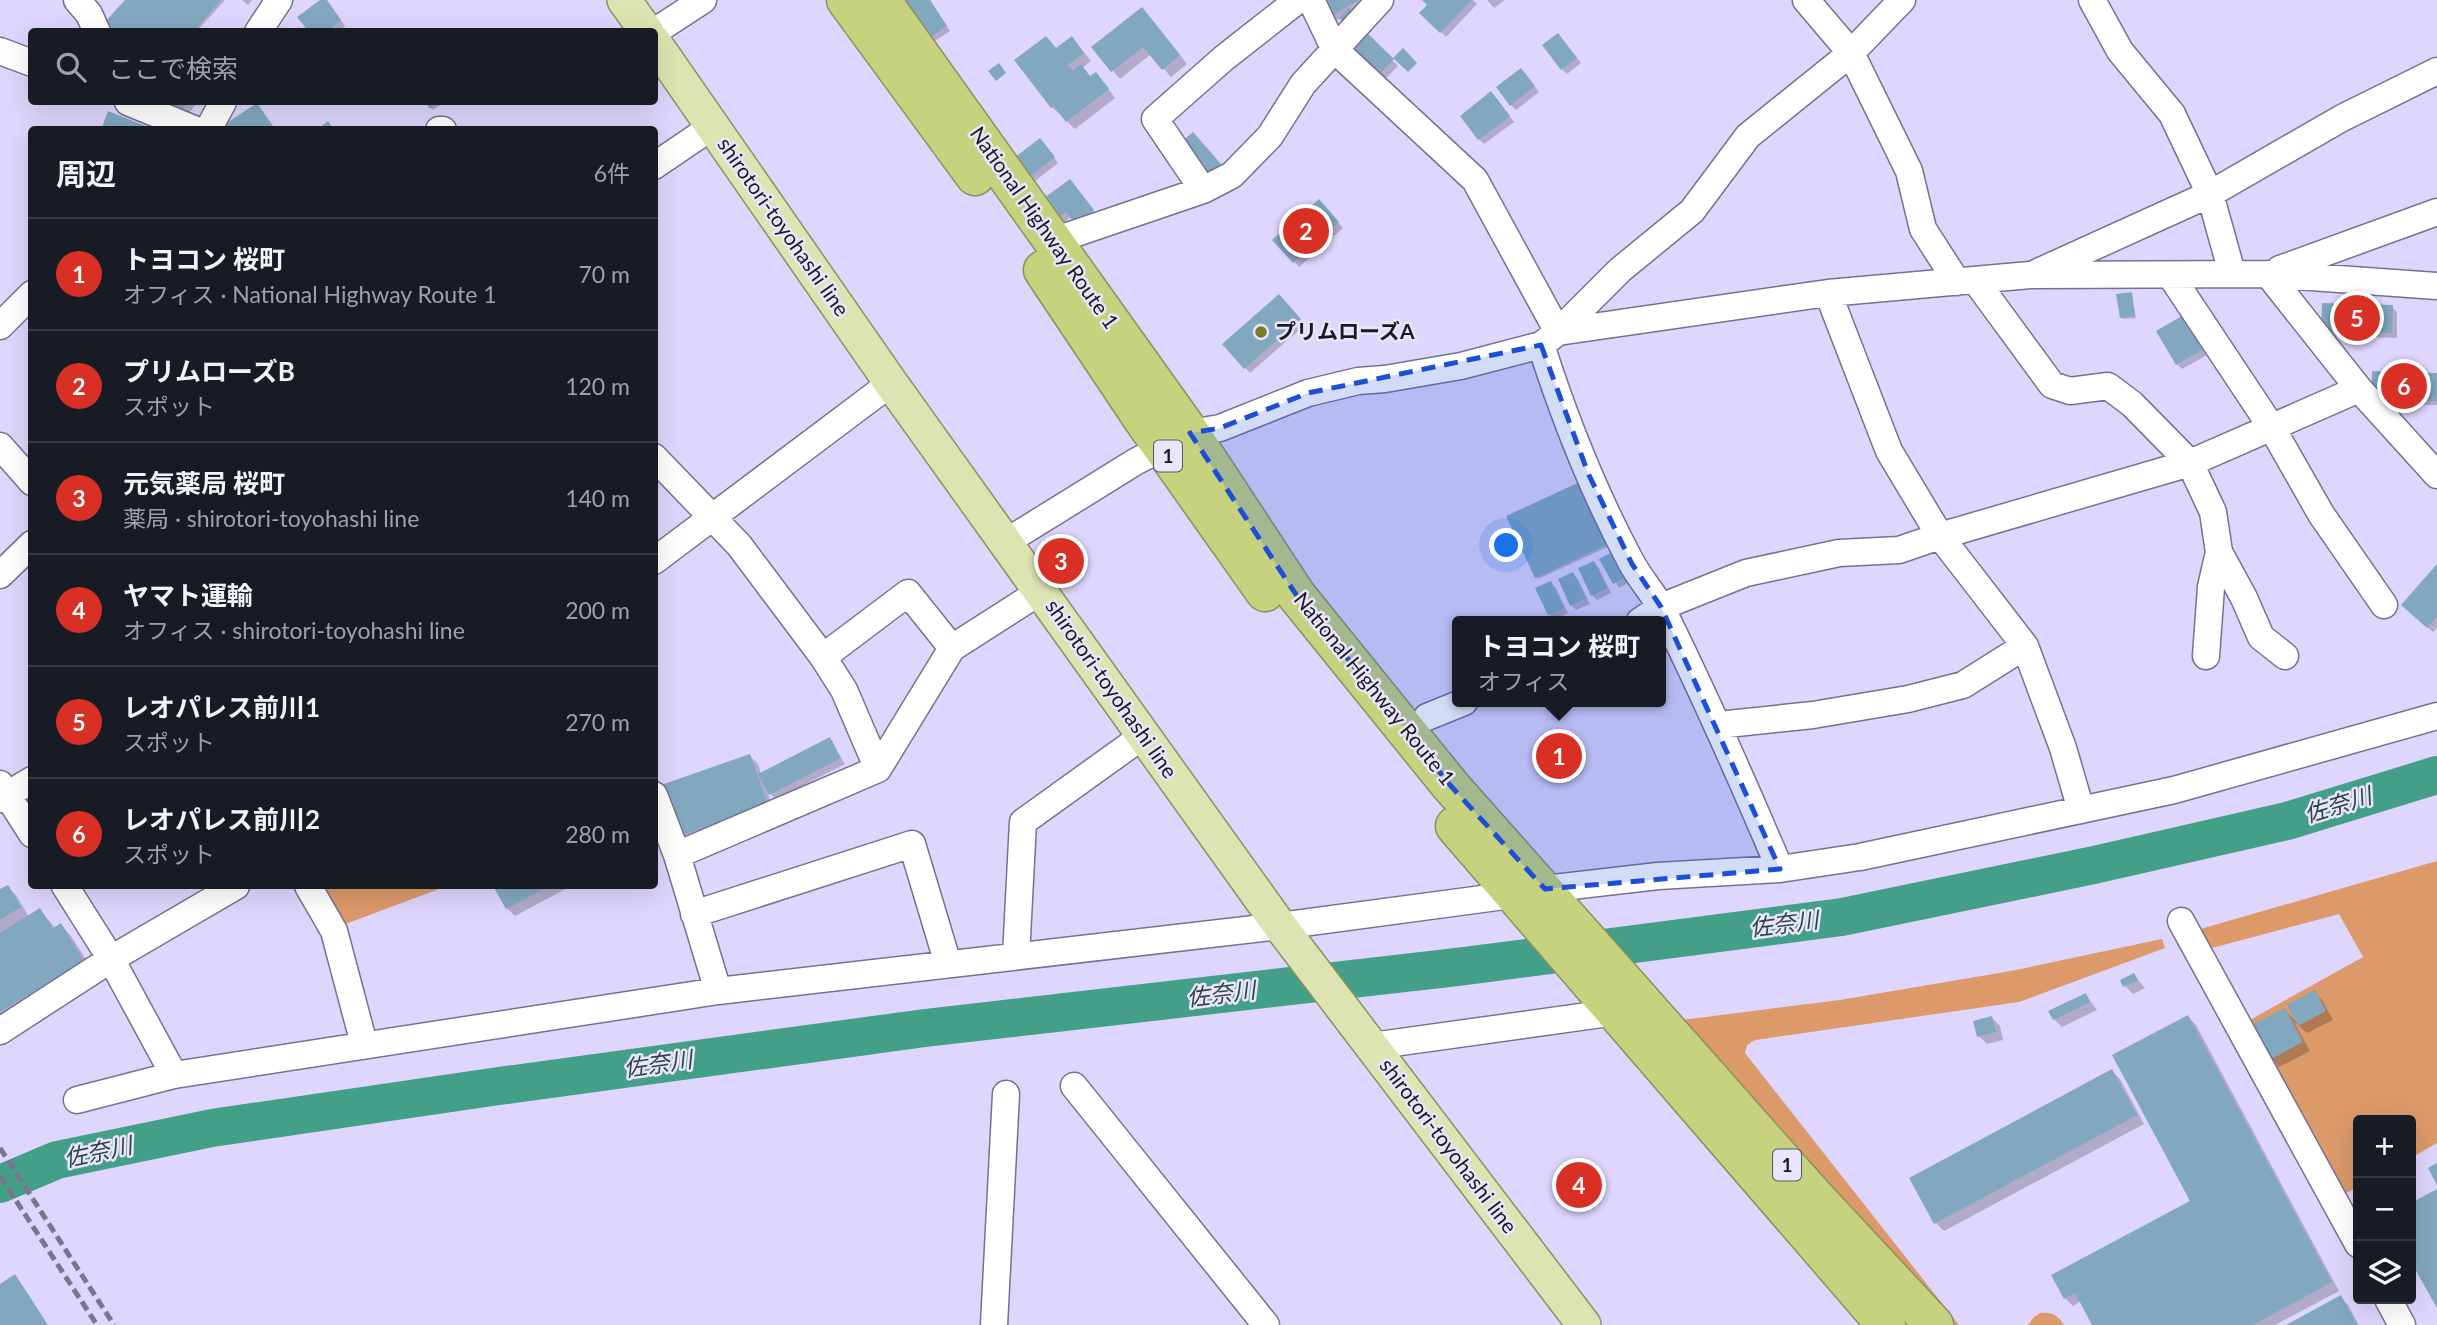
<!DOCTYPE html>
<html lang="ja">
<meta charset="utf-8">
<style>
:root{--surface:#171b24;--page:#242831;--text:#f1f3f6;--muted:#9ea1a6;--line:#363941;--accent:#d93025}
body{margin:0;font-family:Lato,"Noto Sans JP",sans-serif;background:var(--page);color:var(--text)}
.controls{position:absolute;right:21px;bottom:21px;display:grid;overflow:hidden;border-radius:7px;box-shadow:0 7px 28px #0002}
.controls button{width:63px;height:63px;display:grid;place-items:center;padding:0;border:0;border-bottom:2px solid var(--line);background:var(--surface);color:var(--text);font:35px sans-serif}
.you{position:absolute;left:1507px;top:546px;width:24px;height:24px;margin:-18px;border:5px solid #fff;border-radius:50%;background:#1a73e8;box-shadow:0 0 0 10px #1a73e833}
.badge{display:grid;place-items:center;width:46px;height:46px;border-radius:50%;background:var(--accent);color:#fff;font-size:23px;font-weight:700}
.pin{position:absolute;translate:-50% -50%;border:4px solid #fff;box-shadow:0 2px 7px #0006}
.popup{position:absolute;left:1452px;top:616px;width:214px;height:91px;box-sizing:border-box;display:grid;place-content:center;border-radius:7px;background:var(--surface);filter:drop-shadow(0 2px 5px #0005);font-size:23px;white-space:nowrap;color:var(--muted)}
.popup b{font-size:26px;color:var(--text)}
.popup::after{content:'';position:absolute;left:50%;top:100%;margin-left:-14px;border:14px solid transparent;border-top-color:var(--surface)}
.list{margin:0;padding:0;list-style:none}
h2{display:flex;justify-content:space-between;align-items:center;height:91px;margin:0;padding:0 28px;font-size:30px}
h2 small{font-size:23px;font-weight:400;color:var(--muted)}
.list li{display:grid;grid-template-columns:46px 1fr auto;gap:21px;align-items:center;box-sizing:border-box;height:112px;padding:0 28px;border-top:2px solid var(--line)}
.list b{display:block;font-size:26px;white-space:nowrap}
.list p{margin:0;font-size:23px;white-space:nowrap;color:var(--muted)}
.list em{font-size:23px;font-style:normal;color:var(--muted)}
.icon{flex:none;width:38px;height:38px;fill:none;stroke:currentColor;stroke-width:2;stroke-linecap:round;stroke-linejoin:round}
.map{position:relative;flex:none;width:2437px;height:1325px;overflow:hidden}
.search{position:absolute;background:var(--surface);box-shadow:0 7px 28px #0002;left:28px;top:28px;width:630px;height:77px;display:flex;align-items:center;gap:18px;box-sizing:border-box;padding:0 24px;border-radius:7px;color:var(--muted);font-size:26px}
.panel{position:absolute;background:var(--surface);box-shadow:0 7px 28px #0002;left:28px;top:126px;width:630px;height:763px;border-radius:7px}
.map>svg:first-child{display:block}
</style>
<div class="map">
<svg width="2437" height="1325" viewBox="0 0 2437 1325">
<rect width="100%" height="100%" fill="#ded6fc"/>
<path fill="#dc996a" d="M2437,861V1143L2411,1158V1120H2358V1187L2345,1194L2248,1021L2363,957L2339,914L2208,949L2197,930Z
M317,886H447L340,926Z
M2162,939L2165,948L2019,1002L1755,1040L1747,1045L1745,1053L1959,1325H1948L1674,1021L1840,1000L2011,971Z
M2040,1313C2052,1312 2058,1315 2064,1325H2028L2034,1317Z"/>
<path fill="#0003" d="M128,0H225L196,32H114Z
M242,0H252L248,5Z
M323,0L329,4L345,26L338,32H311Z
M907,0H930L950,31L935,41Z
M1321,0H1372L1336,21Z
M1424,0H1473L1477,4L1446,37L1422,13L1429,5Z
M1487,0H1505L1494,8Z
M1150,17L1187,64L1171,77L1151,54L1120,79L1113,71Z
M1364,33L1398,66L1383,81L1349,48Z
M1072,38L1091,61L1082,68L1091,78L1103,82L1115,98L1075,129L1052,107L1017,60L1057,50Z
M1563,40L1581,63L1567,74L1562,69Z
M1526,75L1539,92L1516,110L1511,105Z
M1496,99L1514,122L1484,144L1479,139Z
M171,102H198L187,115Z
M427,102H445L433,110Z
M1045,145L1058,163L1035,181L1030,176Z
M1075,186L1098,216L1071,217L1062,224L1057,219Z
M1324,206L1343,228L1299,267L1275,240Z
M2131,294L2136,318L2123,319L2121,317Z
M1284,301L1305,325L1250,373L1224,344Z
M2392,307L2397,312V338L2328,336L2323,331Z
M2192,320L2211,353L2182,369L2177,364Z
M2373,373L2437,374V405L2378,404Z
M1508,517L1616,543L1538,579Z
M1602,560L1632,581L1619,588Z
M1594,563L1599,568L1611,593L1597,600L1592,595Z
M2437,567V628L2433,632L2408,610Z
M1573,574L1578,579L1590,604L1576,610L1571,605Z
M1551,583L1556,588L1568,613L1554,619L1549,614Z
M829,739L845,764L776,799L767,791L775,813L689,843L681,835L750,756L758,764L761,774Z
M492,886H571L515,916L507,908L495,886Z
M8,887L16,895L29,917L40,910L55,928L61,925L71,936L94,972L0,1030V890Z
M2134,975L2145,988L2133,994L2125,986Z
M2314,992L2322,1000L2333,1020L2307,1033L2294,1022L2310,1051L2279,1067L2271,1059L2284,1010L2297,1022Z
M2086,995L2097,1010L2062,1027L2054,1019Z
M2188,1017L2196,1025L2339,1291L2275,1325H2094L2081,1301L2073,1306L2065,1298L2193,1202Z
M1992,1018L2000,1026L2003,1040L1987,1044L1979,1036Z
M2112,1071L2120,1079L2144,1124L1944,1231L1936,1223Z
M2340,1297L2348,1305L2359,1325H2290Z"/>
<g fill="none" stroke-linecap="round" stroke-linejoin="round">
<path stroke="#449f89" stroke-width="38" d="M0,1184L57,1160L212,1128L492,1087L925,1028L1457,967L1842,917L2094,865L2287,821L2437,775"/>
</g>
<path fill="#82a8bf" d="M125,0H221L193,32H111L103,24Z
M320,0H327L341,20L326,32H309L297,17Z
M904,0H930L947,26L929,38Z
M1319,0H1359L1329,17Z
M1422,0H1472L1440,33L1419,13L1427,5Z
M1142,7L1180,55L1162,70L1143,47L1111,72L1091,47Z
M1349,8L1356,15L1346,25L1339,18Z
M1364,30L1394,59L1376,77L1346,48Z
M1558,33L1577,58L1561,70L1542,45Z
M1046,36L1056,48L1072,36L1084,53L1068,65L1073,71L1081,64L1090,76L1096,72L1109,89L1066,122L1054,106L1051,108L1014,60Z
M1403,48L1417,63L1408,72L1393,58Z
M999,63L1006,73L996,81L988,71Z
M1521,68L1535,86L1510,106L1496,87Z
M1491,91L1510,116L1478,140L1460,116Z
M170,102H189L181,111Z
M425,102H441L430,109Z
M257,103L273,126L267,130H228L225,124Z
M108,111L153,129V130H101Z
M328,121L334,130H317Z
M1193,132L1221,164L1205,179L1176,146Z
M1040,138L1055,157L1029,177L1014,158Z
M1070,179L1094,210L1075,224L1066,212L1055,220L1040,201Z
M1319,199L1339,222L1293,263L1272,240Z
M2132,292L2135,316L2120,318L2116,294Z
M1279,294L1301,319L1244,369L1222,344Z
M2322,303L2393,305L2392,333L2321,331Z
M2187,313L2207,347L2176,365L2156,331Z
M2372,371L2437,373V401L2371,399Z
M1586,479L1615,541L1535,578L1506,516Z
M1614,551L1628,576L1613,584L1599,559Z
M1594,561L1607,588L1591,596L1578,568Z
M2437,564V617L2427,628L2401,605Z
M1573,572L1586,598L1570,606L1558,579Z
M1551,581L1564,608L1548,615L1535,588Z
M830,737L841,758L769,795L758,774Z
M750,754L768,805L680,836L661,785Z
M8,885L21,907L0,920V889Z
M493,886H549L506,909Z
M40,908L53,928L61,923L84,961L0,1012V933Z
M2134,973L2138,980L2123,987L2120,980Z
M2315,990L2326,1011L2298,1026L2287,1005Z
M2086,993L2090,1002L2053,1020L2048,1011Z
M2285,1008L2303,1042L2270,1060L2251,1025Z
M2188,1015L2332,1282L2253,1325H2092L2075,1293L2064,1299L2051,1275L2190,1201L2112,1055Z
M1992,1016L1996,1032L1977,1037L1973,1021Z
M2112,1069L2137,1115L1934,1224L1909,1178Z
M2437,1163V1185L2428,1168Z
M2437,1189V1308L2411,1262V1203Z
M15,1274L48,1325H0V1284Z
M2341,1295L2357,1325H2286Z"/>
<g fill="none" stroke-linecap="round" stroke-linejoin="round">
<g stroke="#787093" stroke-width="29">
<path id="minor" d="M77,0L89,14L97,32
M1311,0L1335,50L1475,180L1558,332L1620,270L1692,211L1748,136L1851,53L1902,0
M1806,0L1851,53L1909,171L1923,229L1957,282
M2092,0L2120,51L2172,114L2210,194L2232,273
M258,32L279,0
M654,32L703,0
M0,51L32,63
M128,102L196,130
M208,130L223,102
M439,130H443
M654,166L713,126
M1203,190L1155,119L1224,58L1298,0
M1053,241L1203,190L1232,175L1270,136L1303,84L1380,0
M2280,269L2437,212
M2038,272L2210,194L2342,118L2437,71
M2268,274L2359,389L2437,475
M2171,276L2272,428L2321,514L2384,605
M1975,280L2052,385L2070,391L2108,386L2132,404L2190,463L2213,512L2219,552L2244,598L2261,637L2285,656
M1828,293L1889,451L1940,536L2025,646L2063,748L2081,810
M0,326L32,294
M1541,345C1565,420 1594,493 1631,562C1640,579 1654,594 1663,611C1705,696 1743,782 1780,869
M0,446L32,482
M654,457L739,545L823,657L844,690L878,769
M1006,542L1135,462L1190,433L1220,428L1308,393L1358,381L1385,379L1461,366L1541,345L1558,332L1828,293L2030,275L2268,274L2437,286
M654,561L891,383
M0,575L32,544
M1640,621L1661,607L1746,573L1839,553L1899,550L1940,536L2190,463L2359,389
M2206,656L2211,587L2219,552
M823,657L908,593L952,648
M1427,717L1464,702
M1718,725L1813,715L1908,699L1963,685L2025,646
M0,784L32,834
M654,795L677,855L718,991
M0,799L32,780
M677,855L878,769L952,648L1041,591
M65,886L111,959L174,1075
M308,886L334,931L364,1044
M1545,889L1658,876L1780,869L1860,857L2174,790L2437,716
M694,914L912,844L948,964
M2181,921L2358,1244
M1016,956L1023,822L1144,735
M0,1031L111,959L236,886
M1372,1046L1616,1012
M1074,1086L1266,1325
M77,1100L174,1075L718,991L1280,926L1512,895
M2388,1299L2402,1325
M994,1325L1006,1094"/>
</g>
<g stroke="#8a915e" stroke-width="36">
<path id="major" d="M624,0L647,32
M654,42L891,383L1280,926L1584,1325"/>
</g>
<g stroke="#8a915e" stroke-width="41">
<path id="highway" d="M846,0L975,176
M881,0L1190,433L1297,596L1450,785L1814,1196L1934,1325
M1043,270L1144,421L1265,592
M1455,826L1886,1325"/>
</g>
<use href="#minor" stroke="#fff" stroke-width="26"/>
<use href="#major" stroke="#dde4b1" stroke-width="33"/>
<use href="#highway" stroke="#c6d27d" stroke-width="38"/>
<path stroke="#7a748e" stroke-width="5" stroke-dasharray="10 5" stroke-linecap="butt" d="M0,1148L114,1325
M0,1176L97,1325"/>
</g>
<path fill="#1d4ed8" fill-opacity="0.2" stroke="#1d4ed8" stroke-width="5" stroke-dasharray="14 9" stroke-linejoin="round" d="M1541,345L1588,473L1632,564L1661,607L1780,869L1545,889L1450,785L1297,596L1190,433L1220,428L1308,393Z"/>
<circle fill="#747d28" stroke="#eae5fd" stroke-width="2.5" cx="1261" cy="332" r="7"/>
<g text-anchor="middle" stroke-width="5" stroke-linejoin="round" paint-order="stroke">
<g fill="#eae5fd" stroke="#595566" stroke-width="2">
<rect x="1154" y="440.5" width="28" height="31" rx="5"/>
<rect x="1773" y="1149.5" width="28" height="31" rx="5"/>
</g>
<g font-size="19" font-weight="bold" fill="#1b1725">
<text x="1168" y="463">1</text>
<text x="1787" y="1172">1</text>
</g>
<g font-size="21" fill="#1b1725" stroke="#eae5fd">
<text transform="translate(783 227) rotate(55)" y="7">shirotori-toyohashi line</text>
<text transform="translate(1044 228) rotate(55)" y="7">National Highway Route 1</text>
<text transform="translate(1111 689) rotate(55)" y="7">shirotori-toyohashi line</text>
<text transform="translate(1374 689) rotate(51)" y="7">National Highway Route 1</text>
<text transform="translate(1448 1146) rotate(53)" y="7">shirotori-toyohashi line</text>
</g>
<g font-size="21" font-weight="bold" fill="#1b1725" stroke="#eae5fd" text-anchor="start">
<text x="1275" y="339">プリムローズA</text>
</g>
<g font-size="23" font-style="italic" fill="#2a473f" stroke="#eae5fd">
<text transform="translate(2338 805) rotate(-17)" y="8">佐奈川</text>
<text transform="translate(1784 924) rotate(-7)" y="8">佐奈川</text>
<text transform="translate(1221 994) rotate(-7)" y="8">佐奈川</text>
<text transform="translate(658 1064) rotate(-8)" y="8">佐奈川</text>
<text transform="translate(98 1152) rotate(-12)" y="8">佐奈川</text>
</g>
</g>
</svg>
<div class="controls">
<button>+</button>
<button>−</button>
<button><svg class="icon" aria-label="layers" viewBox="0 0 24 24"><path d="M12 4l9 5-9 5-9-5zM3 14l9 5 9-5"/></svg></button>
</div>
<div class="you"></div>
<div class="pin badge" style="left:1559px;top:756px">1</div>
<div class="popup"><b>トヨコン 桜町</b>オフィス</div>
<div class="pin badge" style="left:1306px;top:231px">2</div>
<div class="pin badge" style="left:1061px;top:561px">3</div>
<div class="pin badge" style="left:1579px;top:1185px">4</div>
<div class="pin badge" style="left:2357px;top:318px">5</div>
<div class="pin badge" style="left:2404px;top:386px">6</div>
<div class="search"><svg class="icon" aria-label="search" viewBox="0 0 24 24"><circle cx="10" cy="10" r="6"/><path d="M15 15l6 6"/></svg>ここで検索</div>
<section class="panel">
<h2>周辺<small>6件</small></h2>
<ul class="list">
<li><span class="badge">1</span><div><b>トヨコン 桜町</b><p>オフィス · National Highway Route 1</p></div><em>70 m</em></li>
<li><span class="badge">2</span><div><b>プリムローズB</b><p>スポット</p></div><em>120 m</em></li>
<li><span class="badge">3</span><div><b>元気薬局 桜町</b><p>薬局 · shirotori-toyohashi line</p></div><em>140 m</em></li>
<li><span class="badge">4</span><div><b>ヤマト運輸</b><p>オフィス · shirotori-toyohashi line</p></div><em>200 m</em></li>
<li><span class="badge">5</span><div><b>レオパレス前川1</b><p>スポット</p></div><em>270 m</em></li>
<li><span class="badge">6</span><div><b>レオパレス前川2</b><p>スポット</p></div><em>280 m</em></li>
</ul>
</section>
</div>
